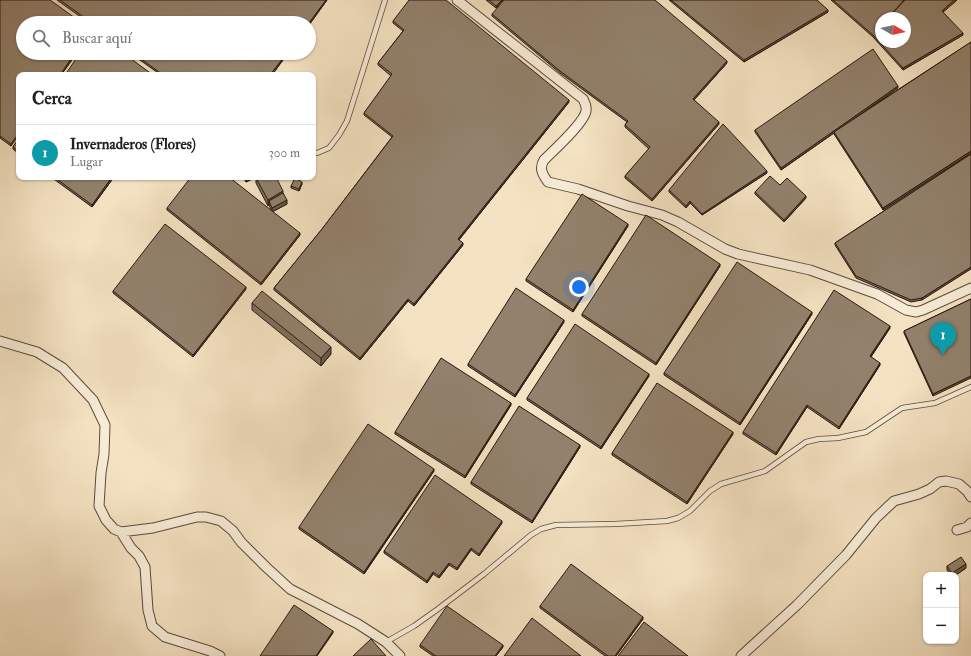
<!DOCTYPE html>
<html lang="es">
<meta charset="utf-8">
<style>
:root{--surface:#fff;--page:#f6f6f6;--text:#202124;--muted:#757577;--line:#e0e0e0;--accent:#111827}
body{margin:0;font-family:"IM FELL Double Pica",serif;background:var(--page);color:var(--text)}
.controls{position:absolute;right:12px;bottom:12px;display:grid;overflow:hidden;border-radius:8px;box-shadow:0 1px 3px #0004}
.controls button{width:36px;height:36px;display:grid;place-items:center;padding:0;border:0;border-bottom:1px solid var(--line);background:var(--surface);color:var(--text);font:20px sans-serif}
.compass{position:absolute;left:875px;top:12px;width:36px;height:36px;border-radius:50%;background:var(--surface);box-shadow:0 1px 3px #0004;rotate:99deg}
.you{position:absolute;left:579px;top:287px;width:14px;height:14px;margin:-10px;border:3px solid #fff;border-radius:50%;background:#1a73e8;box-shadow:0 0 0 6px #1a73e833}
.badge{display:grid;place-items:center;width:26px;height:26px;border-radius:50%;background:var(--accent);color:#fff;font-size:13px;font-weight:700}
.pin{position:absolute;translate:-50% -33px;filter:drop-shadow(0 1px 2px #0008)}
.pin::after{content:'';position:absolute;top:21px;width:14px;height:12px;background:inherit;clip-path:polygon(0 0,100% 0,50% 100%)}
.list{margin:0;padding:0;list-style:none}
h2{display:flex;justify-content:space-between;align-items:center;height:52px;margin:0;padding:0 16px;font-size:17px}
h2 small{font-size:13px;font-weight:400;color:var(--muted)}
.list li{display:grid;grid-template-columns:26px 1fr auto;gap:12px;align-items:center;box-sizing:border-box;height:56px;padding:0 16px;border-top:1px solid var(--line)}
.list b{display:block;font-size:15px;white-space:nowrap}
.list p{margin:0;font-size:13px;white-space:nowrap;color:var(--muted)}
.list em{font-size:13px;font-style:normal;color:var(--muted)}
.icon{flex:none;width:22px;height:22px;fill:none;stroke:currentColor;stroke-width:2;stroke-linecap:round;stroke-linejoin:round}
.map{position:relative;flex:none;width:971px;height:656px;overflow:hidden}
.search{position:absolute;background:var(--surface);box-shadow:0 1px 3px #0004;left:16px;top:16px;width:300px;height:44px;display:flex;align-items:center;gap:10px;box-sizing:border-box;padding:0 14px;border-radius:22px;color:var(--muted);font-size:15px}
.panel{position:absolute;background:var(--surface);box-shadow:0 1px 3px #0004;left:16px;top:72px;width:300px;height:108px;border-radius:8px}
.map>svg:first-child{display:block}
</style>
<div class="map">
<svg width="971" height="656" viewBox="0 0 971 656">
<rect width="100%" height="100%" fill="#f4e2c2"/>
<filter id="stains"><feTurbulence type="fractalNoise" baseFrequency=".005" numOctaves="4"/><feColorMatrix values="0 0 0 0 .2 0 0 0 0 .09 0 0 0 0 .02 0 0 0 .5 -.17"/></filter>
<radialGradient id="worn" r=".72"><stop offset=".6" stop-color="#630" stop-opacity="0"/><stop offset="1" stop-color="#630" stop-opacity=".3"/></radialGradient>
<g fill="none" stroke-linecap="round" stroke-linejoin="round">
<g stroke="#5b4a3b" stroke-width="6">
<path id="lane" d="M317,153L329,148L339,135L347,121L385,0
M386,642L414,626L438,609L484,574L531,535L541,529L556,525L615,524L667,521L678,518L690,511L710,491L721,484L765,471L806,442L819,439L838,438L866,432L902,408L935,403L971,387"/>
</g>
<g stroke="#5b4a3b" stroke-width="11">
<path id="street" d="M457,0L583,99C585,103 587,106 586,111C584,123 554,150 544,160C539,168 542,174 548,182L578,189L628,206L662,215L678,222L725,249L738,254L810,270L877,294L906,310L916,312L923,310L971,288
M0,341L37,352L63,368L93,400L105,425L104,454L101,473L99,506L106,520L114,529L121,532L153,528L197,517H206L221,521L233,531L241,542L266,567L290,589L358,624L386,642L400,656
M957,530L967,527L971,523
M121,532L131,548L139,556L145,567L148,610L152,626L165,637L210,651L220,656
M741,656L797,605L846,555L876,518L894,501L919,494L930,489L939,482L946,481L959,484L967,491L971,497"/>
</g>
<use href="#lane" stroke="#f8ecd7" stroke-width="4.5"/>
<use href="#street" stroke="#f8ecd7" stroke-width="9"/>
</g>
<path fill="#7e6f5d" stroke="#28180e" d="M0,0L23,53H77L61,75H19L11,146L0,138Z
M57,0H327L309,25V23H89Z
M486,0H503L496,8Z
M669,0H817L828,12L744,62Z
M831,0H957L943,12L963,35L903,70L873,37Z
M492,14L727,63L694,100L719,124L652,201L625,178V176L649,149L625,127V125L627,122L560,73L492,16Z
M393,21L569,102L459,240L463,245L414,306L408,301L360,360L274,290V288L322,229L392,137L364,115V113L391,76L378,65V63L403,31L393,23Z
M971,42V153L883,210L834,134V133L781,170L755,132V130L898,88L853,119Z
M130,53H288L272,75H161Z
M19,138V154L13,149V147Z
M971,154L922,300L911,302L856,278L835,245V243Z
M767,173L702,215L690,203L686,208L669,192V190Z
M51,177H114L92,207Z
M243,177H256L246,182Z
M256,178L283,193L287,204L272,212L300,235L261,285L167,210V208L272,212L269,205L268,206L256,183Z
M302,184L299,191L291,188V186Z
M780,185L806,198L784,222L755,194V192Z
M628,226L573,312L526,281V279Z
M720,266L656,365L582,316V314Z
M246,289L193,357L113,293V291Z
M971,299L933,396L904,333V331Z
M252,303L331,354L321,366L252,310Z
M812,314L740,425L664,375V373Z
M564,322L515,397L468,366V364Z
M890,328L871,357L880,365L839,429L807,407L776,455L743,434V432Z
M649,376L601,449L527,400V398Z
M511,405L465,478L395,434V432Z
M733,434L687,504L612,455V453Z
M580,447L532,523L471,484V482Z
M434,471L364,574L299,529V527Z
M502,523L479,556L471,550L457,570L449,565L439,578L433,574L427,583L384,553V551Z
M947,566L966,568L956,575H951L947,570Z
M540,606L643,619L616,656H605L540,608Z
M420,645L503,647L496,656H433L420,647Z"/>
<path fill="#665a4c" stroke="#28180e" d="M326,0H327L309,25V23Z
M502,0H503L496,8V6Z
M954,0H957L942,13V11Z
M828,10V12L744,62V60Z
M963,33V35L903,70V68Z
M75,53H77L61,75H60Z
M287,53H288L272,75H270Z
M727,61V63L693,101V99Z
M898,86V88L781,170V168Z
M569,100V102L458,241V239Z
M719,122V124L652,201V199Z
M19,133V135L11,146V144Z
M971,151V153L883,210V208Z
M767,171V173L702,215V214Z
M112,177H114L92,207V205Z
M246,177H256L246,182Z
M302,182V184L299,191V189Z
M283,191V197L269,201V205L268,206V200Z
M806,196V198L784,222V220Z
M287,200V204L272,212V208Z
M690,201V203L686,208V206Z
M628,224V226L573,312V310Z
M300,233V235L261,285V283Z
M463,243V245L414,306V304Z
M720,264V266L656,365V363Z
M971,267V269L922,300V298Z
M246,287V289L193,357V355Z
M408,299V301L360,360V358Z
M812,312V314L740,425V423Z
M564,320V322L515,397V395Z
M890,326V328L870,358V356Z
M331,347V354L321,366V358Z
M880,363V365L839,429V427Z
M649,374V376L601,449V447Z
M971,376V378L933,396V394Z
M511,403V405L465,478V476Z
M807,405V407L776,455V453Z
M733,432V434L687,504V502Z
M580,445V447L532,523V521Z
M434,469V471L364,574V572Z
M502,521V523L479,556V554Z
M471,548V550L457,570V568Z
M449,563V565L439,578V576Z
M966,564V568L956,575H952V573Z
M433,572V574L427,583V581Z
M643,617V619L616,656H615Z
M333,631V633L317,656H316Z
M503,645V647L496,656H495Z"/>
<path fill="#92816c" stroke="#28180e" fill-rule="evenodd" d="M0,0H50L82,23H23V53H75L60,75H19V133L11,144L0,136Z
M60,0H326L309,23H92Z
M409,0H446L569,100L458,239L463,243L414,304L408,299L360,358L274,288L322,229L393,136L364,113L392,74L378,63L404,30L393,21Z
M489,0H502L496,6Z
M504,0H655L727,61L693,99L719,122L652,199L625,176L650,147L625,125L628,121L560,71L492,14Z
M671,0H817L828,10L744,60Z
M833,0H904L888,18L905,0H954L942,11L963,33L903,68L873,35ZM881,18H905V42H881Z
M971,42V151L883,208L834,132Z
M873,49L898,86L781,168L755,130Z
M80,53H123L153,75H65Z
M133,53H287L270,75H163Z
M723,124L767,171L702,214L690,201L686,206L669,190Z
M19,138V152L13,147Z
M971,154V267L922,298L911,300L856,276L835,243Z
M770,176L780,185L787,178L806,196L784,220L755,192Z
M54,177H112L92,205Z
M191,177H229L300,233L261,283L167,208Z
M257,177H276L283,191L268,200L256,178Z
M295,178L302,182L299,189L291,186Z
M283,193L287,200L272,208L269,201Z
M582,194L628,224L573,310L526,279Z
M646,215L720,264L656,363L582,314Z
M165,224L246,287L193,355L113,291Z
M737,262L812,312L740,423L664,373Z
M516,288L564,320L515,395L468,364Z
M834,290L890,326L870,356L880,363L839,427L807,405L776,453L743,432Z
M262,291L331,347L321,358L252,303Z
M971,299V376L933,394L904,331Z
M575,324L649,374L601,447L527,398Z
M441,358L511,403L465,476L395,432Z
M657,383L733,432L687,502L612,453Z
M519,406L580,445L532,521L471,482Z
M368,424L434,469L364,572L299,527Z
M435,475L502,521L479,554L471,548L457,568L449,563L439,576L433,572L427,581L384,551Z
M961,557L966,564L952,573L947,566Z
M571,564L643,617L615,656H608L540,606Z
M294,605L333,631L316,656H260Z
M447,606L503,645L495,656H436L420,645Z
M532,618L581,656H504Z
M644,622L688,656H618Z
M371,639L386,656H353Z"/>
<rect width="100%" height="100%" filter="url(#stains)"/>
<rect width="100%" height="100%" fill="url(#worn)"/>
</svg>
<div class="controls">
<button>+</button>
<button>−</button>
</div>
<svg class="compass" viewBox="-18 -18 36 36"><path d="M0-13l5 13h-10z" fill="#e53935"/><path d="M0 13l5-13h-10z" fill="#757577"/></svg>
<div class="you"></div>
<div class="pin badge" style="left:943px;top:355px;background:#0f9aa8">1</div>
<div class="search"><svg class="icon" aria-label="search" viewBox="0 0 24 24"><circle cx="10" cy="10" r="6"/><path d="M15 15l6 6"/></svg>Buscar aquí</div>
<section class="panel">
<h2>Cerca<small></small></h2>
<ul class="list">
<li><span class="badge" style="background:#0f9aa8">1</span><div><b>Invernaderos (Flores)</b><p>Lugar</p></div><em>300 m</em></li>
</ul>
</section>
</div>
